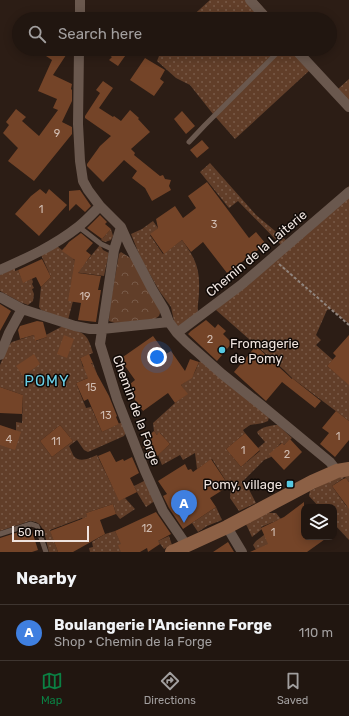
<!DOCTYPE html>
<meta charset="utf-8">
<style>
:root{--surface:#211610;--page:#2d231e;--text:#f1f3f6;--muted:#a29f9f;--line:#3e3530;--accent:#0b8043}
body{margin:0;font-family:Rubik,sans-serif;background:var(--page);color:var(--text)}
.controls{position:absolute;right:12px;bottom:12px;display:grid;overflow:hidden;border-radius:8px;box-shadow:0 2px 10px #0003}
.controls button{width:36px;height:36px;display:grid;place-items:center;padding:0;border:0;border-bottom:1px solid var(--line);background:var(--surface);color:var(--text);font:20px sans-serif}
.scale{position:absolute;left:12px;bottom:10px;width:77px;box-sizing:border-box;padding-left:4px;border:2px solid #efe4df;border-top:0;font-size:11px;line-height:14px;white-space:nowrap;color:#efe4df;-webkit-text-stroke:3px #0f0906;paint-order:stroke}
.you{position:absolute;left:157px;top:357px;width:14px;height:14px;margin:-10px;border:3px solid #fff;border-radius:50%;background:#1a73e8;box-shadow:0 0 0 6px #1a73e833}
.badge{display:grid;place-items:center;width:26px;height:26px;border-radius:50%;background:var(--accent);color:#fff;font-size:13px;font-weight:700}
.pin{position:absolute;translate:-50% -33px;filter:drop-shadow(0 1px 2px #0008)}
.pin::after{content:'';position:absolute;top:21px;width:14px;height:12px;background:inherit;clip-path:polygon(0 0,100% 0,50% 100%)}
.list{margin:0;padding:0;list-style:none}
h2{display:flex;justify-content:space-between;align-items:center;height:52px;margin:0;padding:0 16px;font-size:17px}
h2 small{font-size:13px;font-weight:400;color:var(--muted)}
.list li{display:grid;grid-template-columns:26px 1fr auto;gap:12px;align-items:center;box-sizing:border-box;height:56px;padding:0 16px;border-top:1px solid var(--line)}
.list b{display:block;font-size:15px;white-space:nowrap}
.list p{margin:0;font-size:13px;white-space:nowrap;color:var(--muted)}
.list em{font-size:13px;font-style:normal;color:var(--muted)}
.icon{flex:none;width:22px;height:22px;fill:none;stroke:currentColor;stroke-width:2;stroke-linecap:round;stroke-linejoin:round}
.map{position:relative;flex:none;width:349px;height:552px;overflow:hidden}
.search{position:absolute;background:var(--surface);box-shadow:0 2px 10px #0003;left:12px;right:12px;top:12px;height:44px;display:flex;align-items:center;gap:10px;box-sizing:border-box;padding:0 14px;border-radius:22px;color:var(--muted);font-size:15px}
.sheet{height:108px;background:var(--surface)}
nav{display:flex;justify-content:space-around;align-items:center;box-sizing:border-box;height:56px;border-top:1px solid var(--line);background:var(--surface);font-size:11px;color:var(--muted)}
nav a{display:grid;justify-items:center;gap:2px}
nav .on{color:var(--accent)}
.map>svg:first-child{display:block}
</style>
<div class="map">
<svg width="349" height="552" viewBox="0 0 349 552">
<defs>
<pattern id="grass-dots" width="8" height="8" patternUnits="userSpaceOnUse"><rect width="8" height="8" fill="#613e29"/><path d="M2 2h.1M6 6h.1" fill="none" stroke="#785a48" stroke-width="1.8" stroke-linecap="round"/></pattern>
<pattern id="park-crowns" width="20" height="18" patternUnits="userSpaceOnUse"><rect width="20" height="18" fill="#613e29"/><path d="M2 6a3 3 0 1 1 6 0M12 15a3 3 0 1 1 6 0" fill="none" stroke="#785a48"/></pattern>
</defs>
<rect width="100%" height="100%" fill="#2c1d15"/>
<path fill="url(#grass-dots)" fill-rule="evenodd" d="M210,0H256L274,19H189Z
M159,49H301L338,89L349,79V112L310,70L235,139L213,114L190,85L176,78L157,61L159,56Z
M210,163L256,215L287,241L349,186V324L331,309L327,310L316,335L321,340L316,345L333,360L327,366L349,384V421L292,378L284,370L216,310L281,245L238,201L229,208L200,172Z
M153,221L158,228L150,235L163,254L182,240C195,258 200,268 199,290C199,299 197,307 198,316L181,331L174,321L171,307L160,292L141,259L131,234L142,229Z
M111,229L113,236L111,240L105,242L101,240Z
M100,245L103,250L109,253L104,276L73,272V301L68,320L41,310L39,307L41,287L51,277L41,255L57,246L62,250L65,247L76,255L73,259L79,263L81,260L85,263Z
M15,268V271L18,270L23,282L32,279L33,282L32,284L34,288L32,289L34,294L33,301L28,305L20,302L0,291V275Z
M61,327H64C84,333 87,332 93,353L80,358L83,367L93,363L97,374L76,383L86,408L91,407L102,432L122,422L126,432L124,436L88,452L84,450L77,440L69,446C70,448 72,452 73,455C79,464 90,458 97,455L119,500L125,498L135,509L120,519L116,514L113,504L86,513L88,519L84,521L82,518L50,530L58,552H49C47,545 45,529 39,524C37,522 33,521 30,521L0,531V445L16,431V422L22,423L23,395L0,387V365L8,346L12,342L34,335L36,341L47,337L46,335ZM60,425L73,441L52,457L40,441Z
M201,361L269,417L268,421L263,423L250,425L243,430L245,433L226,449L241,467L260,451L258,448L265,442L258,434L257,432C262,427 271,425 278,425L292,438L284,445L281,443L277,447L279,450L271,457L264,460L244,480L256,503L239,511L230,498L231,489L212,459L197,469L195,453L183,460L180,455L162,465L158,455L170,444L160,433L157,435L154,431L153,423L175,403L187,394L181,385C193,377 194,375 199,362Z
M347,475H349V482L345,477L332,486L347,507L349,506V540L334,524V507H319L309,496L310,491L332,480Z
M148,479L156,500L146,507L138,494L134,486Z
M216,507L222,520L207,526L198,532L192,523Z
M268,513H276L298,540L256,550L253,545L256,541L264,535L286,536L278,520L261,527L262,529L252,537L246,524Z
M115,531L120,541L124,539L130,552H90L89,548L93,547L92,542L105,534Z
M169,536L172,545L164,549L158,541Z"/>
<path fill="url(#park-crowns)" d="M121,252L132,259L161,310L159,316L155,319L115,323L109,321L110,305L119,254Z"/>
<path fill="#744428" d="M50,49H70L53,75L72,84L71,89L72,90V101L62,122L72,127V134L34,181L8,161L18,148L3,133L9,125L6,122L16,109L26,117L22,121L39,136L58,110L53,108L57,99L38,91L52,60L46,56Z
M100,49H130L118,66L109,60L112,57Z
M145,58L165,70L160,79L164,82L154,96L130,80Z
M103,81L113,88L99,108L113,117L114,116L121,121L130,110L139,118L138,119L150,132L131,149L135,153L134,155L160,176L163,175L165,179L171,180L169,186L171,190L152,201L145,188L132,178L137,171L124,160L103,182L87,166V164L100,146L111,136L85,118V116L100,93L96,90Z
M182,111L195,126L186,134L174,119Z
M202,140L209,148L197,158L190,150Z
M207,182L249,238L256,232L266,244L227,273L203,242L191,252L182,240L164,254L150,234L158,228L156,219L175,206L183,218L196,208L188,196Z
M40,189L46,194L49,189L67,205L39,236L15,214L31,196Z
M80,190L91,206L85,212L76,204L69,211V191Z
M100,215L107,222L105,224L111,229L102,239L87,228Z
M81,233L93,243L86,251L91,255L78,273L101,276L98,290H101L96,322L78,320L81,303L68,301L75,260L62,251L69,242Z
M42,259L51,277L41,287L36,277L23,283L18,270Z
M0,304L11,311L0,331Z
M206,320L215,328L218,324L226,331L223,334L232,343L217,361L188,334L191,331Z
M37,321L43,322L47,337L35,341L34,335L20,339L18,330L20,326Z
M64,335L74,339L67,358L57,354Z
M349,335V385L327,366L336,356L333,353Z
M153,336L166,354L171,351L185,371L190,359L199,362L192,378L181,385L188,394L175,403L168,393L143,411L130,393L134,390L130,384L135,380L120,359Z
M256,346L292,379V378L321,401L315,408L282,382L266,401L234,372Z
M34,354L40,364L23,376L16,366Z
M89,354L93,363H91L109,396L117,416L116,417L119,424L102,432L88,399L84,401L76,383L88,378L80,358Z
M0,387L23,395L22,414L0,413Z
M336,411L349,421V440L335,457L320,444L329,433L322,428Z
M0,425L21,432L15,450L0,445Z
M60,425L73,441L52,457L40,441Z
M154,431L157,435L159,432L170,444L154,459L143,447L146,445L144,440Z
M245,433L260,450L241,467L226,449Z
M290,439L302,452L284,470L269,454L282,443L284,445Z
M110,451L116,462L123,459L124,461L132,457L139,473L130,478L137,492L119,501L98,456Z
M211,459L229,486L210,498L216,507L183,529L169,508L163,496L167,494L158,481L185,464L188,470L191,469L193,472Z
M346,478L349,482V509L332,486L343,479Z
M304,502V537H328L307,552H250L268,544L261,528L284,517Z
M113,504L116,514L100,520L105,534L73,552H58L50,531L87,517L86,513Z
M156,512L171,534L158,541L160,544L148,552L147,548L140,552H121L118,545L121,544L115,531Z
M31,528L38,550L32,552H0V538Z
M228,542L234,552H213Z"/>
<g fill="none" stroke-linecap="round" stroke-linejoin="round">
<path stroke="#91857e" stroke-width="2" stroke-dasharray="3 2" stroke-linecap="butt" d="M279,264L349,325"/>
<path stroke="#6a584e" stroke-width="5" d="M189,142L205,125L281,49
M79,227L101,244L114,250
M0,534L31,524L37,526L46,552"/>
<path stroke="#6a584e" stroke-width="10" d="M250,0L267,19
M80,19V0
M79,49L78,124L80,161L83,181L88,190L100,206L121,227L129,245L152,289L164,309L169,322L177,333L186,342L222,374L261,405L330,462L337,471
M295,49L349,107
M121,227L114,250L100,344L117,399L145,471L163,511L187,546
M0,270C27,258 54,246 78,227C86,221 93,213 100,206
M0,297L22,309L75,326L90,329H102L169,322
M177,333L241,285L349,192
M0,355L9,333L22,309
M227,527L242,552"/>
<path stroke="#8c6045" stroke-width="14" d="M172,552L227,527L312,482L337,471L349,469"/>
</g>
<g fill="#57c9e2" stroke="#0f0906" stroke-width="1.5">
<circle cx="222" cy="350" r="4"/>
<rect x="286" y="480" width="8" height="8" rx="2"/>
</g>
<g text-anchor="middle" stroke-width="3" stroke-linejoin="round" paint-order="stroke">
<g font-size="11" fill="#d0bcb1">
<text x="57" y="137">9</text>
<text x="41" y="213">1</text>
<text x="214" y="228">3</text>
<text x="85" y="300">19</text>
<text x="210" y="343">2</text>
<text x="91" y="391">15</text>
<text x="106" y="419">13</text>
<text x="338" y="440">1</text>
<text x="9" y="443">4</text>
<text x="56" y="445">11</text>
<text x="243" y="454">1</text>
<text x="287" y="458">2</text>
<text x="147" y="532">12</text>
<text x="273" y="536">1</text>
</g>
<g font-size="13" fill="#efe4df" stroke="#0f0906">
<text transform="translate(256 253) rotate(-40)" y="5">Chemin de la Laiterie</text>
<text transform="translate(137 410) rotate(70)" y="5">Chemin de la Forge</text>
</g>
<g font-size="13" fill="#efe4df" stroke="#0f0906" text-anchor="start">
<text x="230" y="348">Fromagerie<tspan x="230" dy="15">de Pomy</tspan></text>
<text x="282" y="489" text-anchor="end">Pomy, village</text>
</g>
<g font-size="15" letter-spacing="1" fill="#6ad0e7" stroke="#0f0906">
<text x="47" y="386">POMY</text>
</g>
</g>
</svg>
<div class="controls">
<button><svg class="icon" aria-label="layers" viewBox="0 0 24 24"><path d="M12 4l9 5-9 5-9-5zM3 14l9 5 9-5"/></svg></button>
</div>
<div class="scale">50 m</div>
<div class="you"></div>
<div class="pin badge" style="left:184px;top:523px;background:#3f7fe0">A</div>
<div class="search"><svg class="icon" aria-label="search" viewBox="0 0 24 24"><circle cx="10" cy="10" r="6"/><path d="M15 15l6 6"/></svg>Search here</div>
</div>
<section class="sheet">
<h2>Nearby<small></small></h2>
<ul class="list">
<li><span class="badge" style="background:#3f7fe0">A</span><div><b>Boulangerie l'Ancienne Forge</b><p>Shop · Chemin de la Forge</p></div><em>110 m</em></li>
</ul>
</section>
<nav>
<a class="on"><svg class="icon" aria-label="map" viewBox="0 0 24 24"><path d="M3 6l6-2 6 2 6-2v14l-6 2-6-2-6 2zM9 4v14M15 6v14"/></svg>Map</a>
<a><svg class="icon" aria-label="directions" viewBox="0 0 24 24"><path d="M12 3l9 9-9 9-9-9zM9 14v-3h6M13 9l2 2-2 2"/></svg>Directions</a>
<a><svg class="icon" aria-label="saved" viewBox="0 0 24 24"><path d="M7 4h10v16l-5-4-5 4z"/></svg>Saved</a>
</nav>
